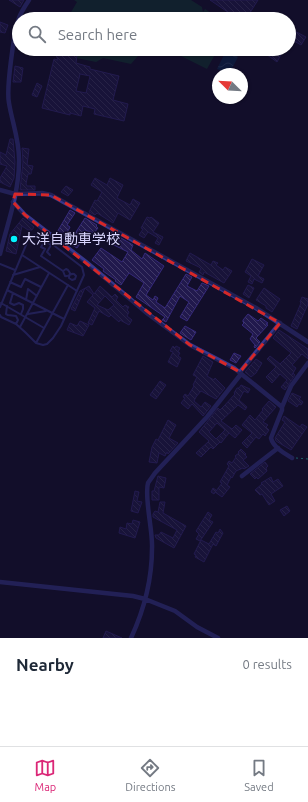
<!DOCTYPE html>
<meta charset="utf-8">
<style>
:root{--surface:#fff;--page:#f2f2f3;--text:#1f2937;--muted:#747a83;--line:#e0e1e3;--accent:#db2777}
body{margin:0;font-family:Ubuntu,"Noto Sans JP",sans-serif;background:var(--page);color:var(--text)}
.compass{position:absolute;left:212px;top:68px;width:36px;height:36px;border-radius:50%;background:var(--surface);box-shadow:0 1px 3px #0004;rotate:294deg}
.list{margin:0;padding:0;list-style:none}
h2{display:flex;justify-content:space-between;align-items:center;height:52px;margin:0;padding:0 16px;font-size:17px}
h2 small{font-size:13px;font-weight:400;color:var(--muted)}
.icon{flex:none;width:22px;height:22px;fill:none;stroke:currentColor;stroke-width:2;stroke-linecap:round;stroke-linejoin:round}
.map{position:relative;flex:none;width:308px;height:638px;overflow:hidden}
.search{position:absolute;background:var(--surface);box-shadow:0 1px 3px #0004;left:12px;right:12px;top:12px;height:44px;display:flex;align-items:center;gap:10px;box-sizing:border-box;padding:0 14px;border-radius:22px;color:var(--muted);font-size:15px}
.sheet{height:108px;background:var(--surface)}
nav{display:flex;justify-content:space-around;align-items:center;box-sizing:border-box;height:56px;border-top:1px solid var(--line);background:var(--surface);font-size:11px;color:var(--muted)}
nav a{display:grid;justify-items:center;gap:2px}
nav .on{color:var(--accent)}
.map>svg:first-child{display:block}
</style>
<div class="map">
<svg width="308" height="638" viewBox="0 0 308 638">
<defs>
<pattern id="water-waves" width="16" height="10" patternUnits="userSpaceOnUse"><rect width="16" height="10" fill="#08264f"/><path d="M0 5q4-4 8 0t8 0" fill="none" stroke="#2b4569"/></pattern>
<pattern id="building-back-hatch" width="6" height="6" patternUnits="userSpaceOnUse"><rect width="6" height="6" fill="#21194d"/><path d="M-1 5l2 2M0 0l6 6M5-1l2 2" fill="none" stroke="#413a68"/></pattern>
</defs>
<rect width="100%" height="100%" fill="#120e2a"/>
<path fill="#113531" d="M74,0H191L202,7L203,12L205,9L220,19H67L77,2Z
M55,49H144L131,64L103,58L96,62L61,55L57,53Z
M149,49H218L207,69L181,56L182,52L172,50L158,54Z"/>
<path fill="url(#water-waves)" d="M226,51L238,57L229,74L217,69Z"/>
<path fill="url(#building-back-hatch)" stroke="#35297a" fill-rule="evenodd" d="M9,0H24L20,7Z
M210,0H258L246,19H238Z
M0,22L8,25L5,33L0,32Z
M289,28L306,37L301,45L289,38Z
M259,49H284L277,62Z
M54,50L71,55V54L77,55L76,63L90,67V69L119,76L113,100L128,104L124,121L94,114L95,109L83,106L81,116L70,113V115L42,108L54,59L58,60ZM80,74L90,76L86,93L76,91Z
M15,66L23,68L21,82H13Z
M37,83L42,86L37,97L32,95Z
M10,139H13L15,162L14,178L10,187L0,182V178L7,166L0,164V152L6,155Z
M22,148L29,149L27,165L33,166L31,174H28L26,184L27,186H35V190H20L23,162Z
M95,178L107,185L110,178L123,185L117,198L130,205L133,199L140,203L130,220L118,213L113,223L97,213L95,215L89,212L95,200L97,201L102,192L91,185Z
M66,186L73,190L68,196L61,192Z
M70,210L75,213L67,225L70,227L69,229L63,239L56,234Z
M147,217L150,218L151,217L159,223L153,232L163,237L159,245L155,243L158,238L148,232L144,238L139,235L143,229L141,228Z
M23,218L34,227L32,230H28L22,226L16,254L6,251L10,234Z
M85,218L97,225L96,226L98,228L94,233L84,230L82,233L86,235L77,248L69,243Z
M109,231L133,245L131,250L142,259L145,253L164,266L146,295L153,300L155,296L158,298L156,302L165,308L186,274L192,277L187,286L197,291L202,283L209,286L187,321L180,317L189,302L180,296L166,322L162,320L165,317L136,297L144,283L129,273L121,285L115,281L116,280L103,271L104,269L92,260L101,248L122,262L128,252L108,242L109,240L106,238Z
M190,253L211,265L213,261L218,263L216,265L223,270L225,267L232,271L224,283L204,272L203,275L199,272L201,269L199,267L186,261Z
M252,259L264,265L258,276L264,279L262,283L254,279L252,284L248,282L251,276L245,272Z
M248,285L254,288L249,298L243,294Z
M89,286L94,294L100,286L112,297L115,294L118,297L116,300L123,307L125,305L129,307L127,310L129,312L127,316L132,320L129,325L120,320L119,322L111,315L109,317L99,311L92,325L88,323L95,308L87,302L93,295L85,288L75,311L71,309L80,291ZM105,296L114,305L108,310L97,305Z
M264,288L280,299L272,312L266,308V306L256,300Z
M302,297L308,299V304L297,329L291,326L301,303L300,302Z
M248,314L258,321L261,318L268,323L266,324L268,325L256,338L260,342L255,348L254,347L255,345L250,339L253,334L242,325L244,323L243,322V320Z
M80,321L89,325L83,336L67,330L70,323L77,326Z
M185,326L196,332L191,340L180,333Z
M279,330L308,349V359L302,354L292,365L296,368L292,375L293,373L295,375L285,390L281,387L287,380L280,374L272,383L266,377L276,367L267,359L270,356L280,364L291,353L273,338Z
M173,346L175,348L176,346L180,348L178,352L180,353L178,356L181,358L177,367L168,362L173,352L170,351Z
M234,353L241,356L236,363L230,360Z
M203,356L213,362L207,376L214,380L215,378L225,388L216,399L201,391L196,397L194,401L201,407L205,402L211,406L203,416L192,404L188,409L181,403L185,398L183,397L185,394L188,396L194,386L193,385L197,377L193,375Z
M256,359L262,363L256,373L251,377L245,372Z
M160,381L166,385L156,399L150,395Z
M241,385L250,389L248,393L244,391L239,400L247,407L245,410L238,405L221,421L232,429L236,425L242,430L235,438L229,433L221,443L220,442L213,449L211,447L201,457L196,453L209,441L199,432L218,408L220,410L224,406L235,394L234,393L237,388H239ZM217,423L225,430L216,439L209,432Z
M292,393L301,397L299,399L303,402L301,405L299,404L297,407L288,401Z
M269,401L276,407L263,422L268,425L266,427L269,430L265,436L263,434L259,439L256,437L247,448L242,443L252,433L242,425L250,415L255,420L263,410L262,409Z
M284,416L300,427L302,424L307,427L291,450L276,441L275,438L285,422L282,420Z
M168,420L176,425L169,438L178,443L168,454L167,452L165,456L159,453L157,463L149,462L152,447L156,439L158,440Z
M241,449L246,454L245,455L247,457L243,460L249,466L244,469L243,468L236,471L232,478L231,477L227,485L230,487L222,497L215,492L214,494L211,492L213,488L216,490V491L222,483L220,482L229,466L227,464L229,461L232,463L236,457L235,456L239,453L238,452Z
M265,462L268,466L266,468L267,471L258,479L256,477L255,479L250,474Z
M158,476L166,478L164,488L159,487V500H152V491H154Z
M271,477L273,482L278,479L283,486L271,494L275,501L269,505L262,494L260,495L255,490L262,484L261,483Z
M135,491L139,492L137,501L142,502L138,513L131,511Z
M160,502H165L163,513L186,526L174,548L156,538L155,535H159L161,532L173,538L177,530L153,517V514L155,511L158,512Z
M287,506L290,511L284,516L280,510Z
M208,512L212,515L209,520L213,522L200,541L196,539L199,534L196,531Z
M133,520L140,522L135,538L119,533L120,527L126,529L127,523L132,524Z
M220,529L223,533L216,546L213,544L204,562L195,557L196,555L194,554L201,540L209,544L216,532L218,533Z
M106,631L122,638H103Z"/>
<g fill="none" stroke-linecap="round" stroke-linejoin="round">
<path stroke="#27c4b2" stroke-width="1" stroke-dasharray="2 3" stroke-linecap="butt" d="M296,458L308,459"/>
<path stroke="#36378c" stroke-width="2" d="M22,255L77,291
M50,255L47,252L51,245L45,241L41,247L45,249L41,256L63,271L65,276C69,277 70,273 74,274L76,276L75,279L72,280L69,278C69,276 70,275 70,273L68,270L66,269L63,271
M0,264L15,270
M13,275L40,267
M10,282L21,287L25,279L41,287
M7,290L64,319
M13,293L10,303L14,305L19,303L23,305V309L21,314
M26,300L28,289L37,296
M1,303L44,328
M7,306L6,314L8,315L16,316L18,320L16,324
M0,307L29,238C34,234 37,234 43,237L82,267L84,275L61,326L53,338L47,344L43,345L36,343L25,332L16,324L1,317L0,315
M28,314L46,311
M20,327L49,273
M36,343L68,285"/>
<path stroke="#36378c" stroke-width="4.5" d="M0,190L15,194L42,193L51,195L256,308L308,342
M13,202L25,215L86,262L148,314L190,345L234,368L282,407L291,386L308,363
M0,254C7,225 19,193 19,162C20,142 12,122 9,103C6,89 14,32 19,18C21,12 25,6 29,0
M240,372L280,323
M282,407V410L271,438C273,447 284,453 292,458
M242,476L278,448
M0,582L133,596L145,599L175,611L197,627L218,638
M131,638C144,610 152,579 152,548C153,531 144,497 148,483C150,480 153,476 155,473L207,417L241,374"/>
</g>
<path d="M0 0H308V638H0ZM15,194L51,195L280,323L240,372L190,345L25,215L13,202Z" fill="#120e2a" fill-opacity=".55" fill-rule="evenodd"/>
<path fill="none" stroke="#d62828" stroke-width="3" stroke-dasharray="8 5" stroke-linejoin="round" d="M15,194L51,195L280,323L240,372L190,345L25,215L13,202Z"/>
<circle fill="#03f3ff" stroke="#120e2a" stroke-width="1.5" cx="14" cy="239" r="4"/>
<g text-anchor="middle" stroke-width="3" stroke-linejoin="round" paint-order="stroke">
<g font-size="14" fill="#dad7ff" stroke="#120e2a" text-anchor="start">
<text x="22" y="244">大洋自動車学校</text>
</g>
</g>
</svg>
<svg class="compass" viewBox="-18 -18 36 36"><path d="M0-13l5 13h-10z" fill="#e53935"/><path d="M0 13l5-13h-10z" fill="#747a83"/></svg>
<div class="search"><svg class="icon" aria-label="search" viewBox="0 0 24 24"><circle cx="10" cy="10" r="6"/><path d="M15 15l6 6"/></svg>Search here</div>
</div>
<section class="sheet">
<h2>Nearby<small>0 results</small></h2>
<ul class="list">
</ul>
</section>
<nav>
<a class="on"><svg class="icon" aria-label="map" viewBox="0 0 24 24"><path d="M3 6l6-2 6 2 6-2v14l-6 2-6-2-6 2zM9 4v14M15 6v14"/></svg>Map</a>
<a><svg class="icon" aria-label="directions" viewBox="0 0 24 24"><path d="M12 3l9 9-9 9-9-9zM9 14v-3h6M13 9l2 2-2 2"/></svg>Directions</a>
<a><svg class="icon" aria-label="saved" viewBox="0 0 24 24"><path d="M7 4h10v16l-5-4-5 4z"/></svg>Saved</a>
</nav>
